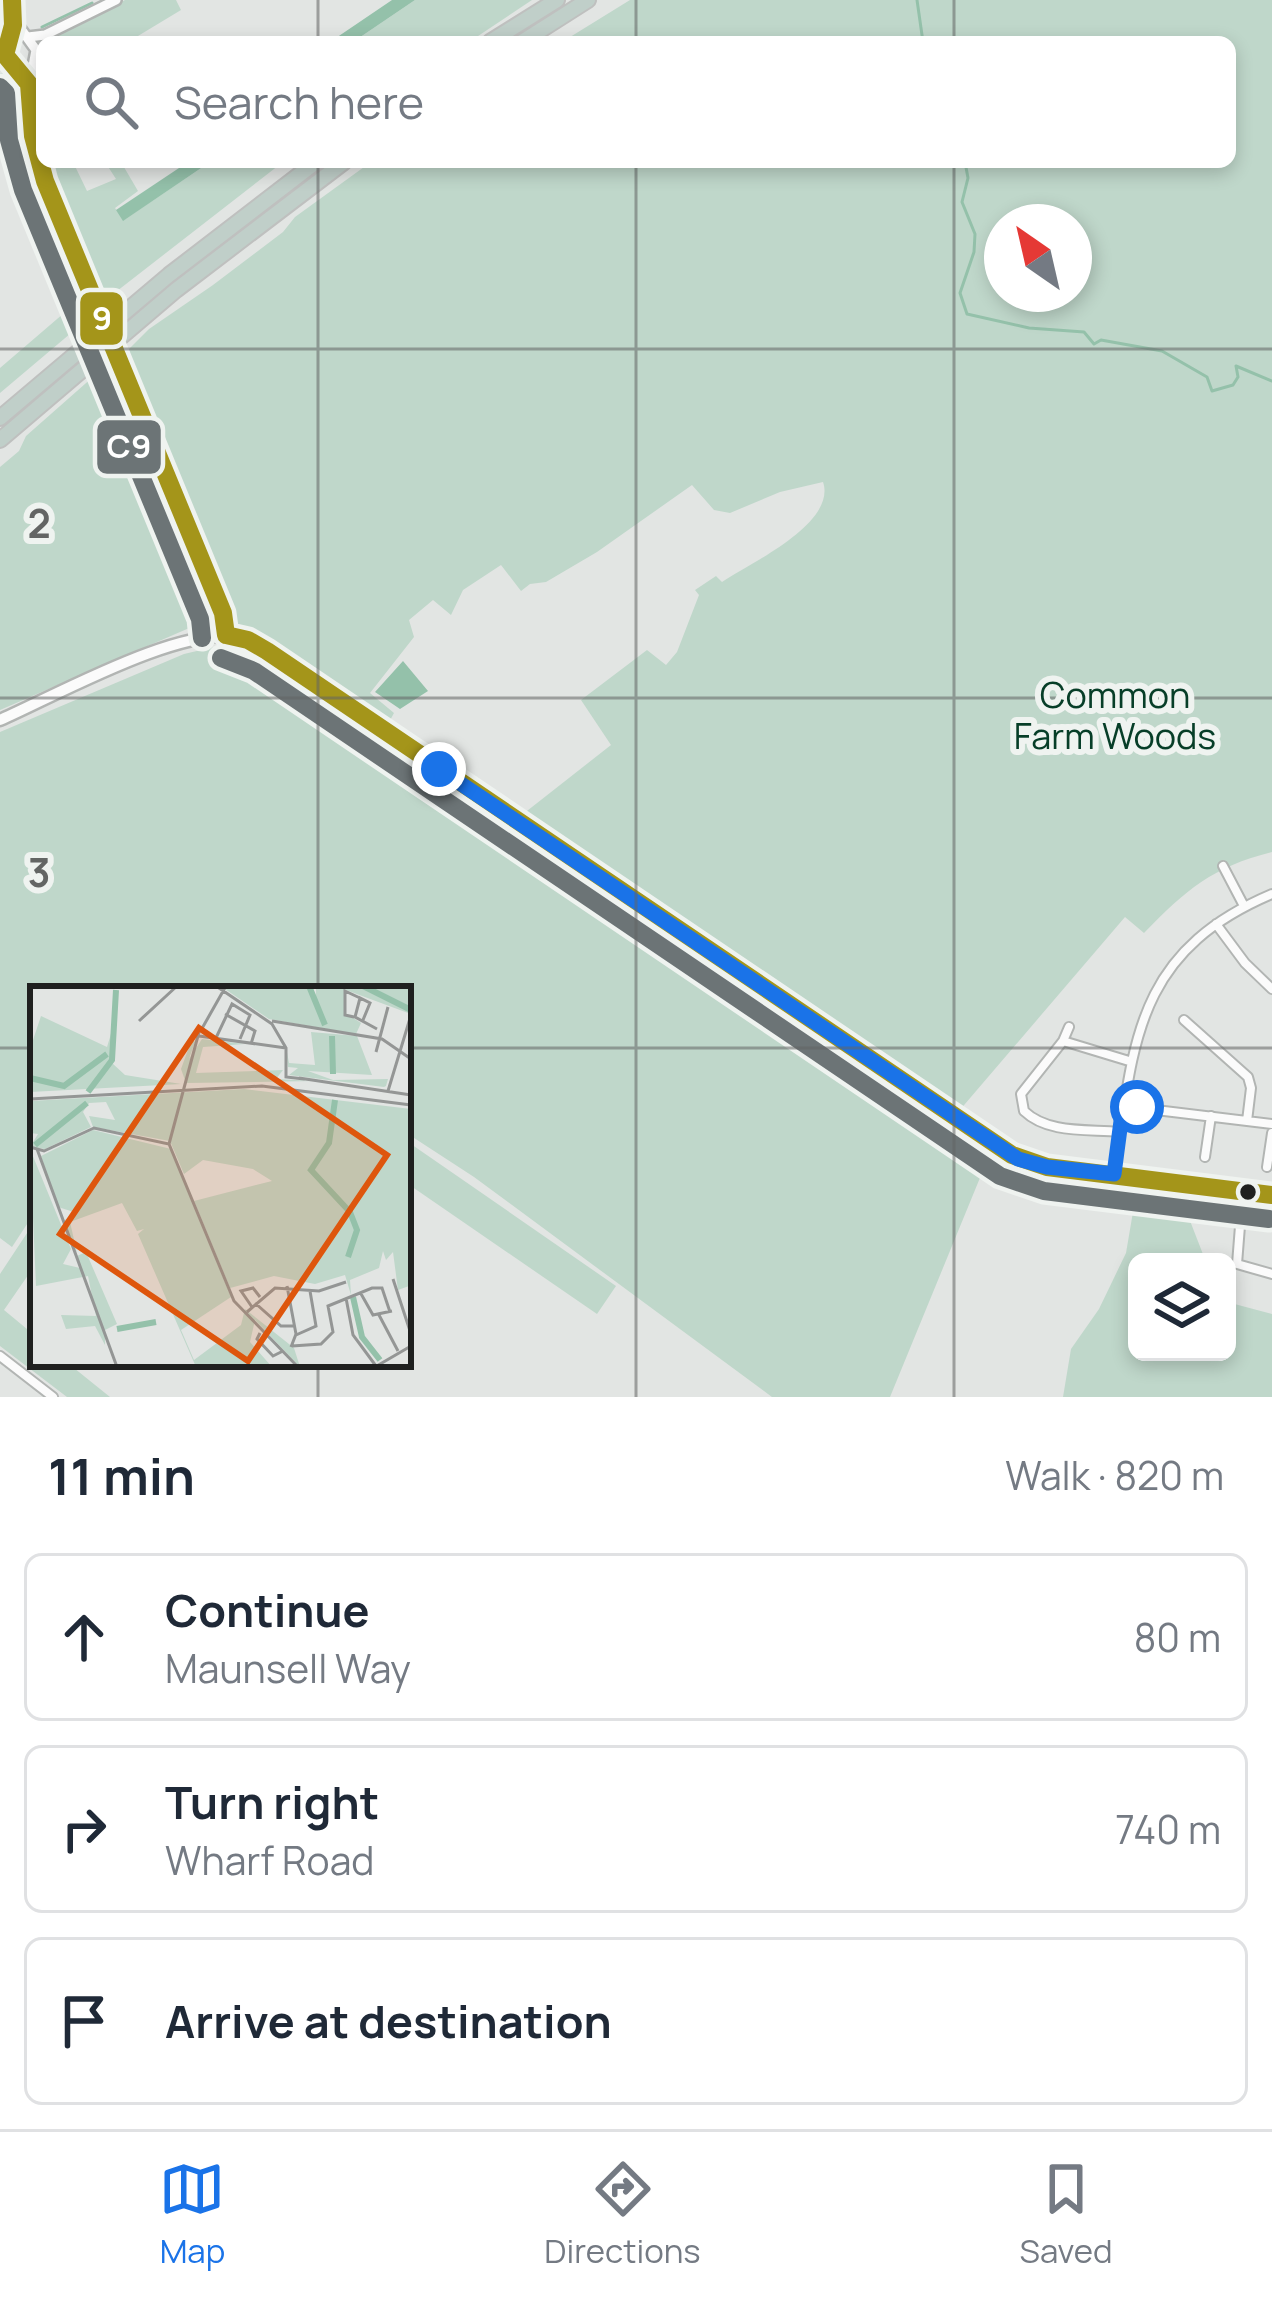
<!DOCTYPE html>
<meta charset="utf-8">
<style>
:root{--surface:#fff;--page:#f6f6f7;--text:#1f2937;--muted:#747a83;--line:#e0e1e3;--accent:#1a73e8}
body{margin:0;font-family:Manrope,sans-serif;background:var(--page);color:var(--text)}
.controls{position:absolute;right:36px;bottom:36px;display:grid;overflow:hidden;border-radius:18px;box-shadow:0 6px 18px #0003}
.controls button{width:108px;height:108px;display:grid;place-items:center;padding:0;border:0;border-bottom:3px solid var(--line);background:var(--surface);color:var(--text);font:60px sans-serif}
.compass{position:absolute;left:984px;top:204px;width:108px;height:108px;border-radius:50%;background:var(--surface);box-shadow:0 6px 18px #0003;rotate:326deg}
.stop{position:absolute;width:36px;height:36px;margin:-27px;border:9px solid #1a73e8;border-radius:50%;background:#fff}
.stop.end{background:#1a73e8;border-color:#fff;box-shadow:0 3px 12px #0008}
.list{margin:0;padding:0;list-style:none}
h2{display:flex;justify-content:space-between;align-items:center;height:156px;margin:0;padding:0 48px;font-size:51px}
h2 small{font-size:39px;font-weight:400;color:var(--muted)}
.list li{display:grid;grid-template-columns:78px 1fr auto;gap:36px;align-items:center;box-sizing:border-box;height:168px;margin:0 24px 24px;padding:0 24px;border:3px solid var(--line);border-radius:18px}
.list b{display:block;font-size:45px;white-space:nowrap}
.list p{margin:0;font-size:39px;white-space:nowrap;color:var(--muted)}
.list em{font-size:39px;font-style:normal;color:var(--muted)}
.icon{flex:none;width:66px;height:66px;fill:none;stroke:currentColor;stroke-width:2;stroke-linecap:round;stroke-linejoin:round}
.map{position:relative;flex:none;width:1272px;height:1397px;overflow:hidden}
.search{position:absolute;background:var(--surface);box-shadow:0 6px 18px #0003;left:36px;right:36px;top:36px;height:132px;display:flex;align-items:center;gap:30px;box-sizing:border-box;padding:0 42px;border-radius:18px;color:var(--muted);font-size:45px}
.sheet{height:732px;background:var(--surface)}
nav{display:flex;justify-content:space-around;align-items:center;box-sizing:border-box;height:168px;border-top:3px solid var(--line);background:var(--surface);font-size:33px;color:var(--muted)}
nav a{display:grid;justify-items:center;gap:6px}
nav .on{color:var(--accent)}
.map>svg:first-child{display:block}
</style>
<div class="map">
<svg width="1272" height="1397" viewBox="0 0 1272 1397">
<rect width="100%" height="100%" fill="#e2e5e3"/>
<path fill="#bfd7ca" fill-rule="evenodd" d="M125,0H176L181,10L128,42H47Z
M415,0H532L469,42H353Z
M630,0H1272V852C1212,867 1186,890 1144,933L1125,917L959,1111L528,819L518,818L611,745L581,700L647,650L666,665L677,652L699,595L695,590L716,576L722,582C751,563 837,523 823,482L780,492L730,513L714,510L692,485L597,552L546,582L530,584L521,591L501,565L463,590L451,615L433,600L409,620L414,637L370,693L394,713L388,724L238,624L214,559L205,560L123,355L149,329L213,285L283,232L295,217L371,162H1230V42H562ZM1002,222H1074V294H1002Z
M0,73L22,78L34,158L74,267L46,249L27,194Z
M47,162H73L87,191L116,179L105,162H121L138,191L115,208L124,220L210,162H283L108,298L98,294Z
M85,295L90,317L0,393V368Z
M111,361L187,538L181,539L217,616L0,710V467L19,451L26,436Z
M231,643L248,650L991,1151L890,1397H772L474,1177L408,1134V989H33V1215L12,1247L0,1238V732L184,654Z
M408,1142L616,1286L597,1314L408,1184Z
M1129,1184L1172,1186L1180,1195L1206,1262H1137V1352H1227V1302L1272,1314V1397H1063L1071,1349L1099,1309L1126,1253L1134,1206Z
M33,1224V1268L4,1310L33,1334V1364H69L110,1397H67L0,1346V1274Z"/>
<path fill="#94c1aa" d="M392,0H415L353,42H330Z
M188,162H210L123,221L116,210Z
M403,661L428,691L400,709L375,692Z"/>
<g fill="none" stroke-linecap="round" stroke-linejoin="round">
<path stroke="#94c1aa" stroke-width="3" d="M917,0L923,42
M42,27L92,3
M965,162L968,178L962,202L975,234L974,252L960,293L967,314L1029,328L1084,332L1094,344L1101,340L1162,351L1207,377L1212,391L1233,385L1238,377L1236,366L1272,381"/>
<g stroke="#b2b5b3" stroke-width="12">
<path id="minor" d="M1223,866L1244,906
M1216,924L1245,963L1272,989
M1184,1020L1248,1077L1251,1088L1247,1121
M1063,1041L1069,1027
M1123,1106L1272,1124
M1119,1132C1088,1129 1048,1134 1024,1111L1021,1094L1063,1041L1129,1061
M1205,1157L1211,1116
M1267,1167L1272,1133
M1114,1174C1134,1045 1133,953 1272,894
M1240,1226L1237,1264L1272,1274
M0,1356L53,1397"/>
</g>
<g stroke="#b2b5b3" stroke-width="14">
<path id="tertiary" d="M12,0L13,25L5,55L29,85
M13,18L36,50L29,87L36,149L58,215L94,304
M28,37L45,35L116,0
M122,370L223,613L226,635"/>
</g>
<g stroke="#b2b5b3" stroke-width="15">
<path id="secondary" d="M0,720C57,695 185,623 242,638L1012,1155L1047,1167L1272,1195"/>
</g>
<g stroke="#bfc0bf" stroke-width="18">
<path id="motorway" d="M490,42L557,0
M522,42L588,0
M0,418L169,275L316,162
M0,440L176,290L344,162"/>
</g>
<use href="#minor" stroke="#fbfbfb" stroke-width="8"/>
<use href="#tertiary" stroke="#fbfbfb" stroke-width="9"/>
<use href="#secondary" stroke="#fbfbfb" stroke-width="10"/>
<use href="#motorway" stroke="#c0cfc9" stroke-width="14"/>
<g stroke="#b2b5b3" stroke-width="14" stroke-linecap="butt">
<path id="tertiary-bridge" d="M94,304L122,370"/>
</g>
<use href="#tertiary-bridge" stroke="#fbfbfb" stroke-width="9"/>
<g stroke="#eff3f0" stroke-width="27">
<path id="bus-1" d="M12,0L13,25L5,55L29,84L33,136L45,181L223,613L226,635
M226,635L248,640L267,651L1012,1155L1047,1167L1272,1195"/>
</g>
<g stroke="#eff3f0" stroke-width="27">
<path id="bus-2" d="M0,87L6,93L9,140L23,190L200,619L202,638
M221,658L254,671L1000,1176L1044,1191L1269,1219"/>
</g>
<use href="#bus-1" stroke="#a4951a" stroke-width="18"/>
<use href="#bus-2" stroke="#6c7476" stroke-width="18"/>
</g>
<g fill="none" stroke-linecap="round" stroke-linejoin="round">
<path stroke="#1a73e8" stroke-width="15" d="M439,769L1018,1159L1047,1167L1114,1174L1123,1106L1137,1107"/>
</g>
<path fill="none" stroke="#636564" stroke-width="3" stroke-opacity="0.55" d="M318,0V42M636,0V42M954,0V42M318,162V989M636,162V1397M954,162V1397M0,349H1272M0,698H1272M0,1048H33M408,1048H1272M318,1364V1397"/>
<circle fill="#1f201f" stroke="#eff3f0" stroke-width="4.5" cx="1248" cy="1192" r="10"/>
<g text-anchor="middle" stroke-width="12" stroke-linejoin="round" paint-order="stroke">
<g font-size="36" fill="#073e28" stroke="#eff3f0">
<text x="1115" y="708">Common<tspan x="1115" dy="41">Farm Woods</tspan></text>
</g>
</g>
<g transform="translate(30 986)">
<rect width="381" height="381" fill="#e2e5e3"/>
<path d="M277,0L286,15V0H381V21L378,27L316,4L314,26L331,37L326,48L239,33L195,3ZM11,30L77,61L84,38L82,77L95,89L151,98L0,106V63ZM281,46L327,50L342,89L278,85L303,94L358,93L356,100L354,101L259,89L268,82L258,81L256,61L259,77L285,79ZM162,53L165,56L159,73L172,53L215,58L173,61L166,87L253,84L246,93L284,95L156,97L151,83ZM214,103L381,123L379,300L368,304L363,266L356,274L353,265L349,282L320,294L321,309L315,289L285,298L244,290L200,302L164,215L242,195L223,183L173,174L154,188L140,155L63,141L59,130L85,134L76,116L59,117L53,126L61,141L15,163L0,161L8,148L0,147V115ZM63,144L141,163L201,311L151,344L164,374L211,339L215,323L264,362L270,381L225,334L220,356L242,381H166L108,248L114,243L107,245L92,217L40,236L47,267L33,235L47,227L28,221L11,170ZM0,163L41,263L33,278L50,282L47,270L56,266L87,338L75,344V359L65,340L36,343L31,329L66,330L58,290L6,300Z" fill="#bfd7ca"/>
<path fill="none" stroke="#94c1aa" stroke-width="6" d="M279,0L295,39M333,0L381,24M302,50L303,88M0,92L34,100L77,68M58,106L82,74L86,4M305,114L299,157L281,184L320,226L327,244L318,271M5,159L57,117M323,311L332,351L350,374M87,343L126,336"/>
<path fill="none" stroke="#949695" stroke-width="3" d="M186,0L242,38L256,62V91L274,93M195,28L225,45L221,58M324,31L315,29V5L330,12M333,34L340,17L330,12L325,31L347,43M109,35L147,0M242,35L352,53L381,73M170,46L196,0M169,50L256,62M185,54L202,18L220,29L210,53M346,66L358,21M269,92L381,109M358,105L381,29M0,113L232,100L381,119M139,158L169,46M0,161L14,165L64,142L139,158L204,315L268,381M7,163L87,381M363,293L381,348M257,300L266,348L261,361M330,306L343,329L362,325M316,312L323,349L346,380M225,317L251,340H265M222,321L211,305L223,302L230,311M217,326L245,302L289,305L316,296M349,329L368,365M230,347L227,353L243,370L253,365M266,349L286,340L280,305M262,360L291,358L303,346L298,320L342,302H352L360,326M345,381L381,360"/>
<path fill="#de560d" fill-opacity="0.15" stroke="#de560d" stroke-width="6" d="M169,42L357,169L218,375L30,248Z"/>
<rect width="381" height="381" fill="none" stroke="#1f201f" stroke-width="6"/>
</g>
<g font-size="39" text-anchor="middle" font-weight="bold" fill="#636564" stroke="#eff3f0" stroke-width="12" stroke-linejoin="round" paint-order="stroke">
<text x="39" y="538">2</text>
<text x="39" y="887">3</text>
</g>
<g stroke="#eff3f0" stroke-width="4.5">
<rect x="78" y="290" width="47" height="57" rx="12" fill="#a4951a"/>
<rect x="95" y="418" width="68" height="58" rx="12" fill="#6c7476"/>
</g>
<g font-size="33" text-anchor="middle" font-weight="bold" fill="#fff">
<text x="102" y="330">9</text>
<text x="129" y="458">C9</text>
</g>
</svg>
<div class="controls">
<button><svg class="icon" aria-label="layers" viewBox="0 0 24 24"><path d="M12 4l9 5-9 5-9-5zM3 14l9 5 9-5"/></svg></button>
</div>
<svg class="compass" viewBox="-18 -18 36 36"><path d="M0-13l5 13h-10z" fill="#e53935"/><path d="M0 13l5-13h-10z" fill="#747a83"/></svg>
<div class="stop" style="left:1137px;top:1107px"></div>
<div class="stop end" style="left:439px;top:769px"></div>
<div class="search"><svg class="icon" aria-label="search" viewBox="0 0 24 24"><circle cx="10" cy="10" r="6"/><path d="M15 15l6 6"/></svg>Search here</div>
</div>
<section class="sheet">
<h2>11 min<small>Walk · 820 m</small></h2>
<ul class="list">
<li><svg class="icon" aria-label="ahead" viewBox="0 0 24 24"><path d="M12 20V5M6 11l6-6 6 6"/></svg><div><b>Continue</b><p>Maunsell Way</p></div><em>80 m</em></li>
<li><svg class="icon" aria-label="right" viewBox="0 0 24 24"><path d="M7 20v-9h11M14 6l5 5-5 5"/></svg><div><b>Turn right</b><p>Wharf Road</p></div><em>740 m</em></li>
<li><svg class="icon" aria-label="arrive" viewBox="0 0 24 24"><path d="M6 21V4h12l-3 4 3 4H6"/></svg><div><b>Arrive at destination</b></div></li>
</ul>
</section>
<nav>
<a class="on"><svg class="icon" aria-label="map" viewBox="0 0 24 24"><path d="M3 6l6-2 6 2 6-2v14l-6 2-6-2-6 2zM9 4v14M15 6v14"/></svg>Map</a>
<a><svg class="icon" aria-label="directions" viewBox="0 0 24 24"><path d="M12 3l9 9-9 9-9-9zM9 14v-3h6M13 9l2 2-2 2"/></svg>Directions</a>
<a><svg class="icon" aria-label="saved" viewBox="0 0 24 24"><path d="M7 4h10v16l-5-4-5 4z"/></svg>Saved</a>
</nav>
